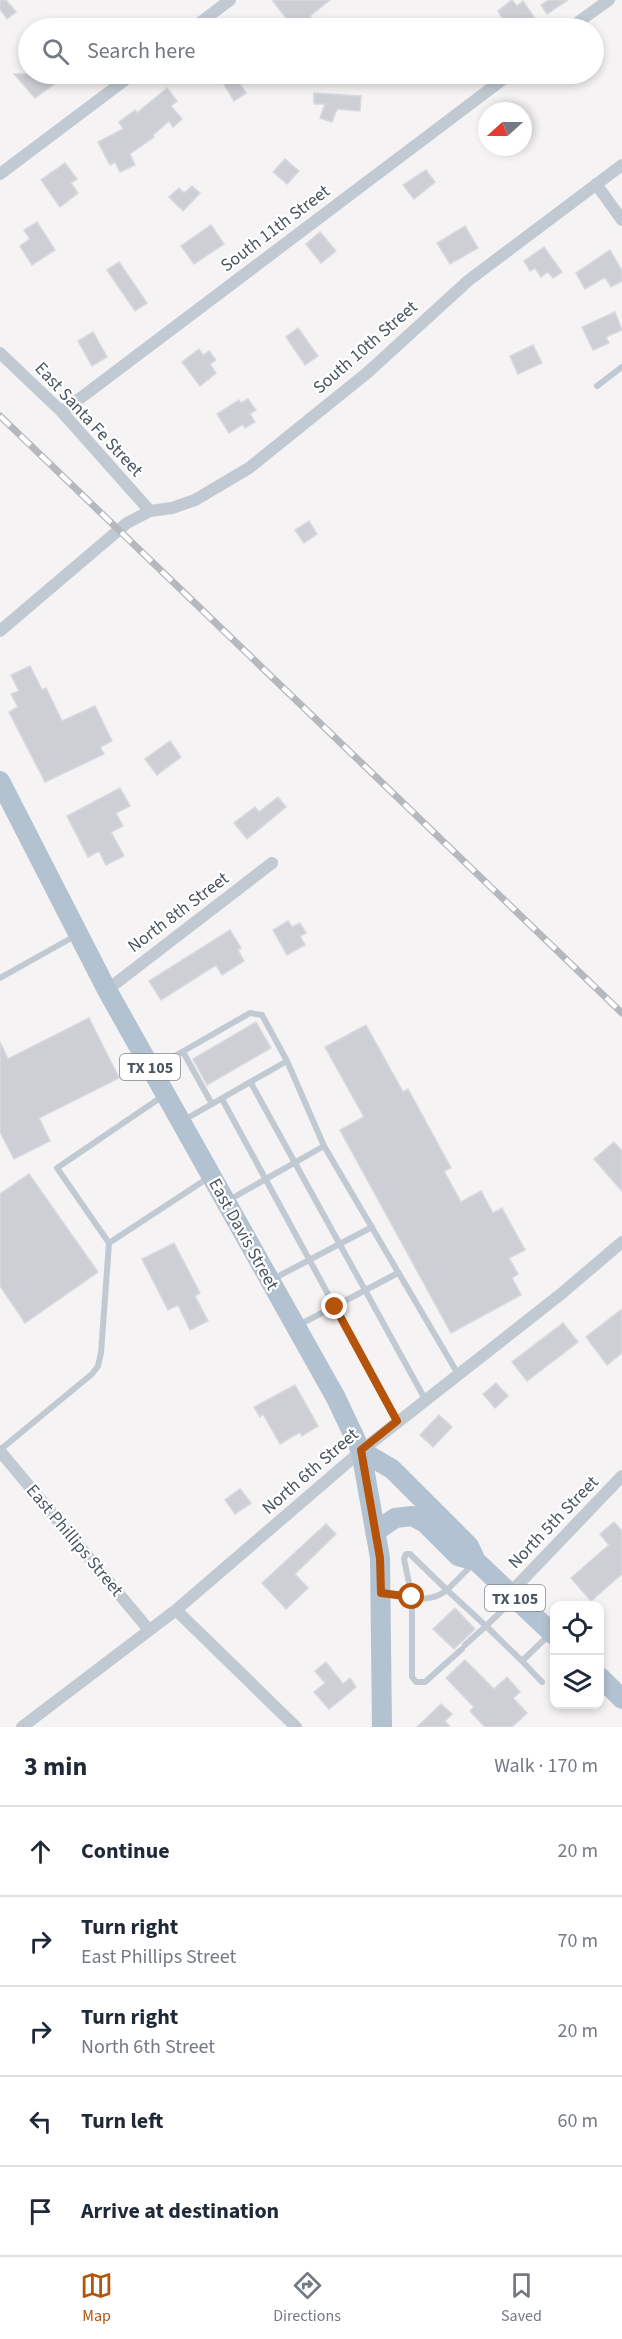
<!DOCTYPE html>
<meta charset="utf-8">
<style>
:root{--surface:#fff;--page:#f2f2f3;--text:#1f2937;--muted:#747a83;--line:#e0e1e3;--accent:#b45309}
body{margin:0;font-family:"Source Sans 3",sans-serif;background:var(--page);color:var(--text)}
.controls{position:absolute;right:18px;bottom:18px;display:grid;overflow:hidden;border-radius:12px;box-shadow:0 3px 9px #0003}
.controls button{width:54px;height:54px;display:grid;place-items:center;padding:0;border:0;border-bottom:2px solid var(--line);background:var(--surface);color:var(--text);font:30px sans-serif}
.compass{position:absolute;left:478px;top:102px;width:54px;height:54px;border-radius:50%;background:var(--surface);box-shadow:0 3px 9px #0003;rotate:249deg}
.stop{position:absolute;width:18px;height:18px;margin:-14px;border:4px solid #b45309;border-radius:50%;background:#fff}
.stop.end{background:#b45309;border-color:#fff;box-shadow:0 2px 6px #0008}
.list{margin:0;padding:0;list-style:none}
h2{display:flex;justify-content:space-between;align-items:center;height:78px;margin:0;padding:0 24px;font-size:26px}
h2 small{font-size:20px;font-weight:400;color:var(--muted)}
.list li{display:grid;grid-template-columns:39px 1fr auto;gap:18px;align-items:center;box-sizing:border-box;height:90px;padding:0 24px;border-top:2px solid var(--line)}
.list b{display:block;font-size:22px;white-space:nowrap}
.list p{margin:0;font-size:20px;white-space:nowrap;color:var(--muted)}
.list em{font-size:20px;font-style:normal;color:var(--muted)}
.icon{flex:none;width:33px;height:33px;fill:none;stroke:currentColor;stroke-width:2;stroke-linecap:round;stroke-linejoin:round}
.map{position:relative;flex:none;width:622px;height:1727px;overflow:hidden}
.search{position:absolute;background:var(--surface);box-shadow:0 3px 9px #0003;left:18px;right:18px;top:18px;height:66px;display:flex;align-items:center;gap:15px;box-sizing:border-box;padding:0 21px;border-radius:33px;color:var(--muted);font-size:22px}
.sheet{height:528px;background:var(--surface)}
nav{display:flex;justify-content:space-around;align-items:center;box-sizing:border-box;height:84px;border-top:2px solid var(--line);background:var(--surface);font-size:16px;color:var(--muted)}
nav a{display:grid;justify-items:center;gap:3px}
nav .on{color:var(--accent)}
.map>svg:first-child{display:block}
</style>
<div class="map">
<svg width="622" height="1727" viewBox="0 0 622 1727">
<rect width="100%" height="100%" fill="#f5f3f3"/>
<path fill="#cdcfd5" stroke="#d7d9de" stroke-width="1.5" d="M0,0H6L16,12L7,19L0,9Z
M272,0H330L310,16L313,20L302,28H294Z
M512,0L517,6L523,1L536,20L524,28H508L498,11Z
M549,0H568L547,14L541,5Z
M14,74H68L35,98Z
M218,74H253L240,84L246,93L234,101Z
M167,88L177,101L171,106L182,119L173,127L169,121L153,135L154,137L130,154L135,165L120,172L115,162L110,165L98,142L123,129L119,122L135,110L137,113Z
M314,93L361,96L360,111L337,109L332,122L320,118L325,104H314Z
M285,159L299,171L287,184L273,172Z
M65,163L77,179L71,183L78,193L60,207L41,180Z
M426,170L435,182L414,199L403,185Z
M192,186L200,193L183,211L169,197L179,188L184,193Z
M37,222L55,250L32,265L20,246L30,239L24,230Z
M211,225L224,244L194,264L181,246Z
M465,226L478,248L450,264L437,243Z
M320,232L336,251L321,263L306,244Z
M544,247L562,272L553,278L548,272L541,277L535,268L530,271L524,261Z
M610,250L622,271V281L611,287L605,277L585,289L576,273Z
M119,262L147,303L135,311L107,270Z
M615,312L622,330L606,337L609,343L593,350L582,327Z
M298,328L318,356L305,365L286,337Z
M93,332L107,357L92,366L78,341Z
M533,345L542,363L518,374L510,356Z
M199,349L203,355L209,351L216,360L210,364L216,373L200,386L182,362Z
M248,399L256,410L250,414L255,422L245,428L243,424L229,433L217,414L239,400L241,403Z
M309,521L317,534L304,543L295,530Z
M30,666L42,690L46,688L62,721L95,706L112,741L100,747L104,754L45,782L9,712L18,707L11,694L19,691L11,675Z
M170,741L181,757L157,775L145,759Z
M120,788L130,806L116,813L123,826L111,832L124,856L106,865L99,851L88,857L67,816Z
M278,797L286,807L247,839L234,823L255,807L259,812Z
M288,921L292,927L300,923L306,933L300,936L305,945L287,955L273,930Z
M230,930L241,948L238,950L244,961L222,975L216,965L161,1000L149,981Z
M89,1018L119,1078L39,1118L50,1141L14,1159L0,1132V1042L8,1059Z
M256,1022L271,1048L207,1085L193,1059Z
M366,1025L403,1092L408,1089L451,1168L444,1171L461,1202L481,1191L493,1213L502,1208L525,1250L509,1258L518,1274L512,1278L521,1295L451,1333L340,1130L364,1117L325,1047Z
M614,1142L622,1151V1191L594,1159Z
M29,1174L98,1272L25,1323L0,1286V1194Z
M174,1243L200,1293L195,1296L208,1321L190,1330L178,1305L168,1310L142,1259Z
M622,1309V1353L607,1365L586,1337Z
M563,1323L578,1342L527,1381L512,1362Z
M496,1383L508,1396L495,1408L483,1394Z
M295,1385L318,1426L302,1436L300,1432L280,1444L263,1414L260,1417L254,1407Z
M439,1415L452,1427L433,1447L420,1435Z
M240,1489L251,1503L235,1514L225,1500Z
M614,1522L622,1531V1574L591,1601L571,1578L609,1545L600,1534Z
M326,1524L336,1534L295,1574L308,1588L286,1609L262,1583Z
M455,1608L475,1629L454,1649L433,1629Z
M465,1660L494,1689L507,1677L520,1692L513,1698L527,1713L512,1727H485L470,1711L474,1707L446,1678Z
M326,1662L343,1684L350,1678L356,1687L329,1709L314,1692L325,1683L315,1671Z
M441,1704L452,1714L445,1721L450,1727H417Z"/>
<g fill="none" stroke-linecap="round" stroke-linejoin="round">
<path stroke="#c1cad2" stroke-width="6" d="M597,386L622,367
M0,978L75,936
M183,1052L212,1104
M154,1068L250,1013L262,1015L287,1061
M251,1083L425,1399
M163,1096L57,1168L109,1243L208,1178
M222,1099L397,1421
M184,1120L287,1061L324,1146L458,1374
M229,1200L324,1146
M273,1279L372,1227
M299,1325L398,1273
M0,1450L92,1374L98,1366L101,1353L109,1243
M474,1563L447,1590L486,1626L513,1600
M384,1594C407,1596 429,1605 447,1590L410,1554H406L404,1559L412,1597V1677L416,1682H425L462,1649
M465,1645L486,1626L522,1661L549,1635
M522,1661L542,1682"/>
<path stroke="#c1cad2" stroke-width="12" d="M193,28L230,0
M570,28L609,0
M0,174L133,74
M596,184L622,220
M0,353L62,412L150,511
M62,412L510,74
M0,631L127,523L150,511L172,508L195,500L249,468L367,373L469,280L622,165
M107,990L272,863
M0,1451L149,1630
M510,1593L622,1476
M176,1610L296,1727
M22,1727L176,1610L361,1451L561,1294L622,1242"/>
<path stroke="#b3c2d1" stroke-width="20" d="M0,781L107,990L336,1398L361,1451L392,1469L469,1546L476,1561L554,1635
M361,1451L380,1558L382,1727
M375,1532L395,1518L412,1516L425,1523L458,1556L476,1561
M600,1677L622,1699"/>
<g stroke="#b5b8bd" stroke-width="7">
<path id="rail" d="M0,416L622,1013"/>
</g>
<use href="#rail" stroke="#fff" stroke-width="4.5" stroke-dasharray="14" stroke-linecap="butt"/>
</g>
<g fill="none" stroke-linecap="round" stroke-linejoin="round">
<path stroke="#b45309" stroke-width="8" d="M335,1307L397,1421L361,1450L380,1558L381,1593L412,1597"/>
</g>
<g text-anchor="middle" stroke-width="4.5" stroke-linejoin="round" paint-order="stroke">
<g fill="#fff" stroke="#808990" stroke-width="1.5">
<rect x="120" y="1054" width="60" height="26" rx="4.5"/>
<rect x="485" y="1585" width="60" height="26" rx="4.5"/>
</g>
<g font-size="16" font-weight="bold" fill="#4a5661">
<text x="150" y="1073">TX 105</text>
<text x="515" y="1604">TX 105</text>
</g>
<g font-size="18" fill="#4a5661" stroke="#fff">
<text transform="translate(275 228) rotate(-37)" y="6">South 11th Street</text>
<text transform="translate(365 347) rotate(-41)" y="6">South 10th Street</text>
<text transform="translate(89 419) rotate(47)" y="6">East Santa Fe Street</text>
<text transform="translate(178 912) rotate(-37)" y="6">North 8th Street</text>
<text transform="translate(244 1234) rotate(61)" y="6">East Davis Street</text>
<text transform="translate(310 1471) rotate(-41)" y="6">North 6th Street</text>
<text transform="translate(553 1522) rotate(-46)" y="6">North 5th Street</text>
<text transform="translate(75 1540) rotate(50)" y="6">East Phillips Street</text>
</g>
</g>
</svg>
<div class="controls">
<button><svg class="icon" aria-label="locate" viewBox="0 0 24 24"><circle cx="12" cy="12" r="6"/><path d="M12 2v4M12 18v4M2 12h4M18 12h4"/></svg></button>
<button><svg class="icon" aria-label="layers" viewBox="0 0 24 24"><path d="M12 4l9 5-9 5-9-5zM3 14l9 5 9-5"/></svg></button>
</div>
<svg class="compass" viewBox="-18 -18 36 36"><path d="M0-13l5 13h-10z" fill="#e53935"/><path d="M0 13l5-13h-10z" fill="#747a83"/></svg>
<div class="stop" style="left:412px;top:1597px"></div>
<div class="stop end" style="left:335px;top:1307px"></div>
<div class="search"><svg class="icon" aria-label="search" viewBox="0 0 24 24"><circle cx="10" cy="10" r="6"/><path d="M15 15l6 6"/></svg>Search here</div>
</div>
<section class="sheet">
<h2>3 min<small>Walk · 170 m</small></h2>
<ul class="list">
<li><svg class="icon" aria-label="ahead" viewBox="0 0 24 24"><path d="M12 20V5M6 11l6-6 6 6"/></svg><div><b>Continue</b></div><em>20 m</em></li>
<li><svg class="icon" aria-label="right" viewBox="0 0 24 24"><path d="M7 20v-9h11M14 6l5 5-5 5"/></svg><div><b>Turn right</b><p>East Phillips Street</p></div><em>70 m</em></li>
<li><svg class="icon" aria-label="right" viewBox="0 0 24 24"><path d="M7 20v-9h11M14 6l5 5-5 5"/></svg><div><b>Turn right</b><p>North 6th Street</p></div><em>20 m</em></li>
<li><svg class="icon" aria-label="left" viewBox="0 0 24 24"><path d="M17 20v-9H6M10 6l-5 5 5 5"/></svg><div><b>Turn left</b></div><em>60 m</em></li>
<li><svg class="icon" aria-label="arrive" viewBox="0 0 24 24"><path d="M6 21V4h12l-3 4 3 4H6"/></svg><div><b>Arrive at destination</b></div></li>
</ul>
</section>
<nav>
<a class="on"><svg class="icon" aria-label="map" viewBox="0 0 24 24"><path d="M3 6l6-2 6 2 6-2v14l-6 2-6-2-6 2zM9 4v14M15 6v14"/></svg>Map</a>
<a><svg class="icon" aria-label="directions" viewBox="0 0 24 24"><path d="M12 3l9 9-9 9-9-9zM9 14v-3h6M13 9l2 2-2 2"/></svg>Directions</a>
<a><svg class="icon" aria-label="saved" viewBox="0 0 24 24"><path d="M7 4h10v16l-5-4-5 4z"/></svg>Saved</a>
</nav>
